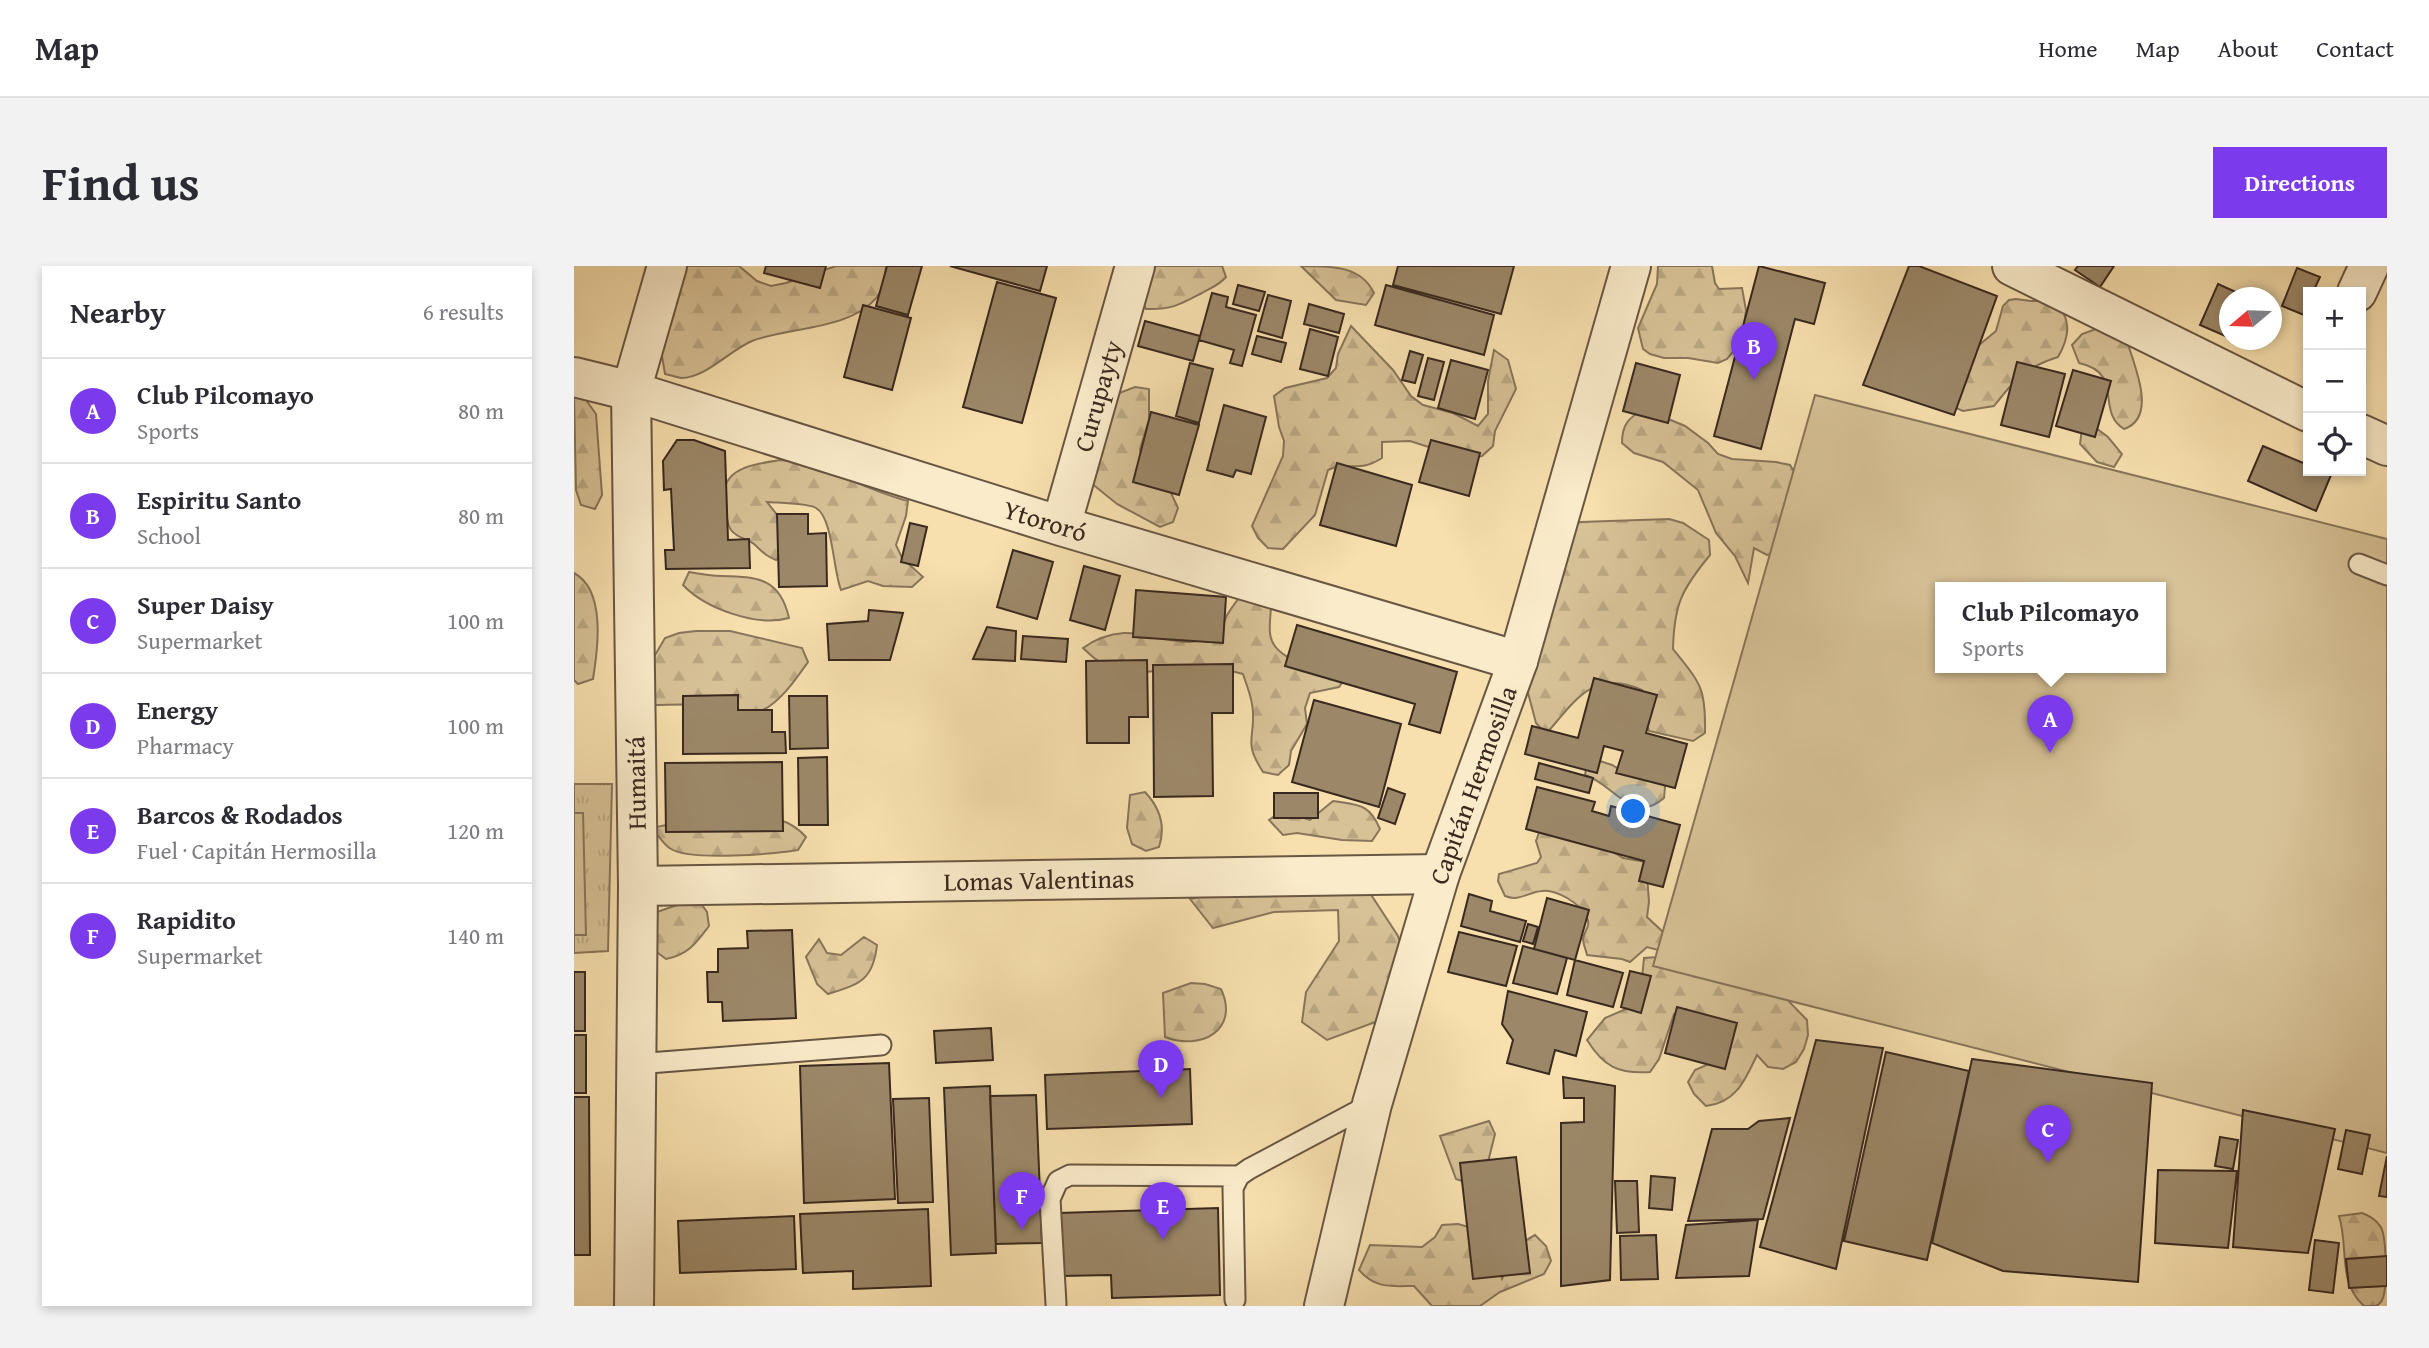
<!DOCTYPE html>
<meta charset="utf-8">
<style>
:root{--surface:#fff;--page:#f2f2f3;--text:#2b2b33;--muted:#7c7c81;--line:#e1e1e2;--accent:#7c3aed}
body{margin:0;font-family:"Gentium Book Plus",serif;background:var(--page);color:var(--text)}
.controls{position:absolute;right:21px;top:21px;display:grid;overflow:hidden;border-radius:0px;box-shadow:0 4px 10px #0003}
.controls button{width:63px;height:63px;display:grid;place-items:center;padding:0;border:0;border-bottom:2px solid var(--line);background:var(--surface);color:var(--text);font:35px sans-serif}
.compass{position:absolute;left:1645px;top:21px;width:63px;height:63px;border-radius:50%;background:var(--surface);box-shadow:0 4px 10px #0003;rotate:251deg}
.you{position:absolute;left:1060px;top:546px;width:24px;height:24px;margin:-18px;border:5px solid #fff;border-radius:50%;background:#1a73e8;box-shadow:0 0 0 10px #1a73e833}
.badge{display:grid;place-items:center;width:46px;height:46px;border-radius:50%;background:var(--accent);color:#fff;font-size:23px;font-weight:700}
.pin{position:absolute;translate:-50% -58px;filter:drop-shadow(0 2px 4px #0008)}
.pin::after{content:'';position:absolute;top:37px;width:24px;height:21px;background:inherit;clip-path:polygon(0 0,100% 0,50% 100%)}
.popup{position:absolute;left:1361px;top:316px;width:231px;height:91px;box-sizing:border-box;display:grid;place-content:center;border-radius:0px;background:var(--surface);filter:drop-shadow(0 2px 5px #0005);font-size:23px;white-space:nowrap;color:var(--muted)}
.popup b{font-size:26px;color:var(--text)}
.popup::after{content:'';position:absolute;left:50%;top:100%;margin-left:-14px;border:14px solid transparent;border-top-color:var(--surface)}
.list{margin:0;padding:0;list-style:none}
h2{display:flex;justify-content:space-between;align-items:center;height:91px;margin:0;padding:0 28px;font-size:30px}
h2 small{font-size:23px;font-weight:400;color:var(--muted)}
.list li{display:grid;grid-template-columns:46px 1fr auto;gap:21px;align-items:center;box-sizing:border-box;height:105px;padding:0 28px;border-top:2px solid var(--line)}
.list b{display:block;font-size:26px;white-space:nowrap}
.list p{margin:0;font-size:23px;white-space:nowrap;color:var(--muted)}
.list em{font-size:23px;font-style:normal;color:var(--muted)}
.icon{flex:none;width:38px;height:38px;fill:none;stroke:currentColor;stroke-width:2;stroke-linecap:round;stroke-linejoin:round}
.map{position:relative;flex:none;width:1813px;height:1040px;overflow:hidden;border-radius:0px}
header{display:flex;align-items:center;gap:42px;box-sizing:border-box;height:98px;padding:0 35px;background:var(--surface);border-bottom:2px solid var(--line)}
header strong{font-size:33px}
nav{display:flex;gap:38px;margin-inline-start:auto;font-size:24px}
.intro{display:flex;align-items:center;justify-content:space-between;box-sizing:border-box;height:168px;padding:0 42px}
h1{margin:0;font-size:49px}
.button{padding:18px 32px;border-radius:0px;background:var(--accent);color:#fff;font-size:24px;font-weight:700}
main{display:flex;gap:42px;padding:0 42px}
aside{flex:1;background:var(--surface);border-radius:0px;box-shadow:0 4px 10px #0003}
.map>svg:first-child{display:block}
</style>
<header>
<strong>Map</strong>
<nav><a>Home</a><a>Map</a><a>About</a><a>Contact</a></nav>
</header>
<div class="intro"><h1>Find us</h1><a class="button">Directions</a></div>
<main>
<aside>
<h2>Nearby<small>6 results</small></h2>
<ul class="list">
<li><span class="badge">A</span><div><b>Club Pilcomayo</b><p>Sports</p></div><em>80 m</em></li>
<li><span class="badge">B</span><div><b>Espiritu Santo</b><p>School</p></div><em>80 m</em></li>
<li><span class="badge">C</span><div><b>Super Daisy</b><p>Supermarket</p></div><em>100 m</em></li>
<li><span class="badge">D</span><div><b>Energy</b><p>Pharmacy</p></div><em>100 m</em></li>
<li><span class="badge">E</span><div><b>Barcos &amp; Rodados</b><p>Fuel · Capitán Hermosilla</p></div><em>120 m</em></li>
<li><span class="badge">F</span><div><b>Rapidito</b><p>Supermarket</p></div><em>140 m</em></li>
</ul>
</aside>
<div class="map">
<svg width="1813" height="1040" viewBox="0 0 1813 1040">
<defs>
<pattern id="grass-tufts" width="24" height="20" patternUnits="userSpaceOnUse" patternTransform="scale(1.75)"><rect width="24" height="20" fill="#d7c196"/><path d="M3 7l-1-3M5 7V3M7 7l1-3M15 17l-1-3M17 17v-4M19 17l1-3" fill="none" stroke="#b9a681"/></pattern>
<pattern id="forest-firs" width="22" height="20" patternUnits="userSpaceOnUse" patternTransform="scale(1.75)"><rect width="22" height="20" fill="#d7c196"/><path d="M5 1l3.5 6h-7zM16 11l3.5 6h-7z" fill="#b9a681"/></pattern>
</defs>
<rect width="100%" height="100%" fill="#f7e0ae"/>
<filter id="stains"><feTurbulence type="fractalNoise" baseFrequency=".00286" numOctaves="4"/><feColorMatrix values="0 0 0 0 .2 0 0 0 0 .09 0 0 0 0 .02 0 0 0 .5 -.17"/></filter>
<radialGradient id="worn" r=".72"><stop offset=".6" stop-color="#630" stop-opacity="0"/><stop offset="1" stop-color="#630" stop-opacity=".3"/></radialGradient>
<path fill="url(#grass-tufts)" stroke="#88755a" stroke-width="2" d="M0,518H38L34,685L0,687Z"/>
<path fill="url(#forest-firs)" stroke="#88755a" stroke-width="2" d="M85,0H165L183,15L197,20L212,17L262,0H312C311,11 310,21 303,31C277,64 214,61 178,75C156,84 132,112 107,112C102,111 96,109 91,108L84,67Z
M558,0H648L652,11C644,20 638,21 628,27C607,38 598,44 572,43L559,16Z
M727,0C759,0 787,0 800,27L792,39L762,34Z
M1084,0H1138L1141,17L1145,23L1168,22L1172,44L1168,75L1153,93L1144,97L1114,92H1090L1076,88L1069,83L1064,62L1083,18Z
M1442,33L1457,35H1480C1498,52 1496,70 1484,91C1450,102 1442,112 1420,140L1389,145L1382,142L1399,84L1422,65L1429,40L1435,34Z
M777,60L819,104L837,130L849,139L879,147L904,160L914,148V115L920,84L934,94L942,123L921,165L919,180L908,190L892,193L836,175L808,176V192C783,208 777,194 754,204L741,249L709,283L694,282L684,272L678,260L709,190L710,175L705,161L700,130L711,122L753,112L762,102L764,88Z
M1522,63L1536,64L1552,72C1559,97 1585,151 1550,163C1521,145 1551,107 1505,97L1498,79L1508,68Z
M561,121L575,123V154L566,183L568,197L592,216L604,242L599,256L586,261L543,238L506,208V142Z
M0,129L12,134L22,148L28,229L21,243L7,239L2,224Z
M1070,143L1111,160L1134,177L1144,188L1158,193L1202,196L1216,199L1224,212L1223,280L1193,289L1180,282L1174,317L1161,290L1142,267L1124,224L1089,196L1060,187L1048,177C1048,159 1054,152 1070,143Z
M1522,162L1534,171L1548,188L1540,201L1523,196L1506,178L1508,163Z
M206,194C251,198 291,224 334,235L332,250L322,279L328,292L349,311L338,321L309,320L294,315L267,324C259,304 259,252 242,242C233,237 205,237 193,236L207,254L212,284L202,294C190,289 189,286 180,278C173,272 164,273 157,264C153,259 153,250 151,243C142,203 175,199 206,194Z
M1095,253L1109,257L1135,274L1136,289C1108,323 1100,338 1099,383C1127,418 1132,422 1131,467L1119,475L1075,465C1068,448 1075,441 1068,424C1019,402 1001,435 972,468L962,457L953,423L992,261L1006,256Z
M115,306C126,308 137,310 148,310C184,311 206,312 215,352C183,361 132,343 109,319Z
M0,307C32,324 24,383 19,413L4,418L0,414Z
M671,324L697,339C697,349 694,363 697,372C704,398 751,402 774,408L765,421L736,427L731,442L733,458L717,485L715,499L704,509L689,506C670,476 680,476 679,447C679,433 673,421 669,408C645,401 613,401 588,404C575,405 558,410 545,406C532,402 519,392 509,382C520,374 535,368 550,367C582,366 617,389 645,365C651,360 650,352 655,346C660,338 666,331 671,324Z
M122,365H156L228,382L234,396C222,413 207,435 189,444C170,454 143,440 123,439C109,438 94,439 79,439L67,413L91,372L105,367Z
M1020,493L1038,499L1045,503L1089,513L1091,521L1090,532C1058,560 1039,517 1011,509L1013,496Z
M571,526C586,542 592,560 585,581L572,585L558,578L553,562L556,529Z
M759,535C784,539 795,537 806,563L798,575L768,574L723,567L709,569L695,554L708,545L736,554Z
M155,545C184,550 212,548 232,571L224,584C201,588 116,595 97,583C90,579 83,568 78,562Z
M995,564L1010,567L1049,592L1072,596L1075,636L1073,651L1089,666L1088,685L1073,681L1056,696L1048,693L1013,689C1012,684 1009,678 1009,673C1010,665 1017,660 1013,652C1008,638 982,623 968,625C954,626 945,636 931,630L924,615L925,608L963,597L967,591L962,575L965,567Z
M792,621L824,670L833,702L807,754L753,774L728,756L732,726L765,675L764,644L700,646L639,662L616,633L644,627Z
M125,635L133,646L135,660C122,677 114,689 92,693L80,684V647L109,637Z
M290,671L303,679C299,715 285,718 254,728L243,718L232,691L245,673L253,687L267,689Z
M1085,691L1199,719L1233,754L1234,769L1230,783L1222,796L1209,803L1194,801L1183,789C1171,814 1162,837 1132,840L1120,828L1114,816L1121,804L1135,798L1112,743L1100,748L1085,793L1076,806C1044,808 1030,801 1013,774L1031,752L1059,740L1067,722L1070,692Z
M617,717L631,718L647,723C666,764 627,785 591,771L589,727Z
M915,855L921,868L914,896L896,918L882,913L866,870Z
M1788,947C1794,949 1802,954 1806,960C1813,968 1813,1021 1809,1032C1807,1038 1806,1037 1802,1040H1790C1763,1016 1775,981 1765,950Z
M884,958L898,962L923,1001L928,1013C938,992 938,981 961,969L972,980L977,995L970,1008L926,1026L906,1040H858L840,1020C816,1020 802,1023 785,1004L796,979L848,981L861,971L868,959Z"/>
<path fill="#d7c196" stroke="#88755a" stroke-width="2" fill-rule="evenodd" d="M1241,129L1813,273V887L1079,700ZM1366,321H1586V401H1366Z
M0,547H9L12,669H0Z"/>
<path fill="#9c8869" stroke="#3a291f" stroke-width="2" d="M192,0H252L246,22L190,7Z
M313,0H348L334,49L302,40Z
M376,0H473L466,25Z
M824,0H940L927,48L819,19Z
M1185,0L1251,17L1240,58L1221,53L1187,183L1140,170Z
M1335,0H1345L1423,30L1380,149L1289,119Z
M1504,0H1540L1526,21L1501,4Z
M1723,2L1746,11L1739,26H1734V39L1730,49L1708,40Z
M423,16L482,32L448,157L389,141Z
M1644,18L1675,32H1656V72L1626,59Z
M664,19L691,26L685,45L659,38Z
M812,19L920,49L910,89L801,59Z
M638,27L654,31L652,41L682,49L668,100L656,97L660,84L625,74Z
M694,29L717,35L708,72L684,65Z
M735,38L770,48L765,67L730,58Z
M289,39L337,52L318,124L270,111Z
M571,55L626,70L619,95L564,80Z
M736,63L764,71L754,110L726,103Z
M683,70L712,77L707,96L678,88Z
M836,85L849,89L841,117L828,114Z
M854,92L870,96L860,134L844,130Z
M877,94L914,104L901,153L864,142Z
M1443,96L1491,108L1475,171L1427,159Z
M616,97L639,103L625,157L602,150Z
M1062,97L1106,109L1094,157L1049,145Z
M1499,104L1537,115L1521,171L1482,160Z
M650,139L692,151L677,208L662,204L659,211L633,204Z
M577,146L625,159L605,229L559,216Z
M103,174H120L151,185L154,274L175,273L176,302L92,303L91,284H100L97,223L90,224L89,195Z
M857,174L906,187L895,230L845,216Z
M1689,180L1734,199V205H1747L1757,209L1742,245L1674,215Z
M763,197L838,219L822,280L746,259Z
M203,248H234V268L252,267L253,320L205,321Z
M336,257L353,261L344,300L327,296Z
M439,284L479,296L463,353L423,341Z
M510,300L546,310L531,364L496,354Z
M562,324L652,331L649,377L559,371Z
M295,344L329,347L316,394H255L253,358L294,355Z
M723,359L883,406L866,467L835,458L841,438L711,400Z
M413,361L442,365L441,395L399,393Z
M449,370L494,373L492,396L447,393Z
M573,394L574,451H555V477H513L512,395Z
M659,398V447H638L639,530L580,531L579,399Z
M1020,412L1083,429L1072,467L1113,478L1101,522L1042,507L1049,485L1030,480L1023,507L951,488L958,460L1004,472Z
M164,429V444H198V466H211L212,487L109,488V430Z
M215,430H253L254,482L216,483Z
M740,434L827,458L805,541L718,516Z
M253,491L254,559H225L224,492Z
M208,496L209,565L92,566L91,497Z
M965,497L1019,512L1015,527L961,513Z
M963,521L1021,536L1018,545L1035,550L1037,540L1106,559L1089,621L1065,615L1070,595L952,563Z
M814,522L831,528L821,558L804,552Z
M700,527H744V552H700Z
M895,628L918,635L916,645L952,655L946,676L887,660Z
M973,632L1015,644L1001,694L960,683Z
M954,658L964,661L959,678L949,675Z
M218,664L222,752L149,755L148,736H134L133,706H144V683L174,682L173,665Z
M885,666L943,680L932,720L874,706Z
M949,680L993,692L983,728L939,717Z
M1001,694L1049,707L1039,741L993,729Z
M1056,705L1077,710L1067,747L1047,741Z
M0,706H11V765H0Z
M934,725L1013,746L1002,790L981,784L975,808L933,797L939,774L928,758Z
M1103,741L1163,757L1151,803L1091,787Z
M417,762L419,794L362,797L360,765Z
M0,769H12V827H0Z
M1242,774L1309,782L1262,1003L1186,981Z
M1312,786L1395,805L1353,994L1270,975Z
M1398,793L1578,817L1564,1016L1429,1005L1358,977Z
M315,797L321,933L230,937L226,800Z
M616,803L618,858L473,863L471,809Z
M989,811L1041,820L1036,1014L987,1020V857L1010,856V832H990Z
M416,820L422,987L377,989L370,822Z
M462,829L468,977L422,978L416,830Z
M0,831H15L16,989H0Z
M355,832L359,936L324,937L319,833Z
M1669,844L1761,863L1734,987L1659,981Z
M1216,852L1189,953L1114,955L1138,863H1174L1185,855Z
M1772,864L1796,869L1788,908L1764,903Z
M1646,871L1664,874L1659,903L1641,900Z
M1813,890V931L1805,930Z
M942,891L956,1007L899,1013L886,897Z
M1584,904L1663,905L1654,982L1581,977Z
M1077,910L1101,912L1098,944L1075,942Z
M1041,915H1063L1065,966L1043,967Z
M644,942L646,1029L538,1032L537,1009L487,1010L485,947Z
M354,943L357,1020L279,1023V1005L229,1007L226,948Z
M220,950L222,1003L106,1007L104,955Z
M1184,954L1175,1010L1102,1012L1112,959Z
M1082,969L1084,1013L1047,1014L1046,970Z
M1741,974L1765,977L1759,1027L1735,1024Z
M1813,990V1020L1775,1022L1772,993Z"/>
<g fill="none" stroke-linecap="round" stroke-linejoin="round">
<g stroke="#695743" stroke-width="23">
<path id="service" d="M1785,298L1813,309
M62,798L307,779
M661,1034L659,922L665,910L675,903L797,838
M482,1038L476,933L484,915L496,909L665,910"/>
</g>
<g stroke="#695743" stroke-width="42">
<path id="minor" d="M1438,0L1734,146
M1783,26L1795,0
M0,111L57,125L487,260L944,395
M1787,168L1813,180
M487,260L561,0
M64,620L866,608
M60,1040L64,620L57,125L93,0"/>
</g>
<g stroke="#695743" stroke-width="42">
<path id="tertiary" d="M750,1040L798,838L866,608L944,395L1057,0"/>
</g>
<use href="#service" stroke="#faebca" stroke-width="19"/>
<use href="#minor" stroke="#faebca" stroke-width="38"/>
<use href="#tertiary" stroke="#faebca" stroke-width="38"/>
</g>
<g text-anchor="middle" stroke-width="5" stroke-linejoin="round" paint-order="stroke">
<g font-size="26" fill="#3a291f" stroke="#faebca">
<text transform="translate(524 130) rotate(-74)" y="9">Curupayty</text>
<text transform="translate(471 255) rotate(17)" y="9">Ytororó</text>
<text transform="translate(62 517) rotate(-91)" y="9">Humaitá</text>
<text transform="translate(899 519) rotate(-70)" y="9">Capitán Hermosilla</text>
<text transform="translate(465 614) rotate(-1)" y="9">Lomas Valentinas</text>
</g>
</g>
<rect width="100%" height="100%" filter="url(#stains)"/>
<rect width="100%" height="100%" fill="url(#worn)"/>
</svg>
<div class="controls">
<button>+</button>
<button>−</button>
<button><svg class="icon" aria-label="locate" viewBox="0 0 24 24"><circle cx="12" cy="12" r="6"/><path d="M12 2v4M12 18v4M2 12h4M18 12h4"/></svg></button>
</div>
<svg class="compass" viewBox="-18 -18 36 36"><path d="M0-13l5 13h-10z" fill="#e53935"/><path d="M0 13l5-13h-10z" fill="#7c7c81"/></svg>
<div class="you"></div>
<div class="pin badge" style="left:1476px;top:487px">A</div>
<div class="popup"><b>Club Pilcomayo</b>Sports</div>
<div class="pin badge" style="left:1180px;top:114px">B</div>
<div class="pin badge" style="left:1474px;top:897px">C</div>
<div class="pin badge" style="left:587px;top:832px">D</div>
<div class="pin badge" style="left:589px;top:974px">E</div>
<div class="pin badge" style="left:448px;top:964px">F</div>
</div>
</main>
